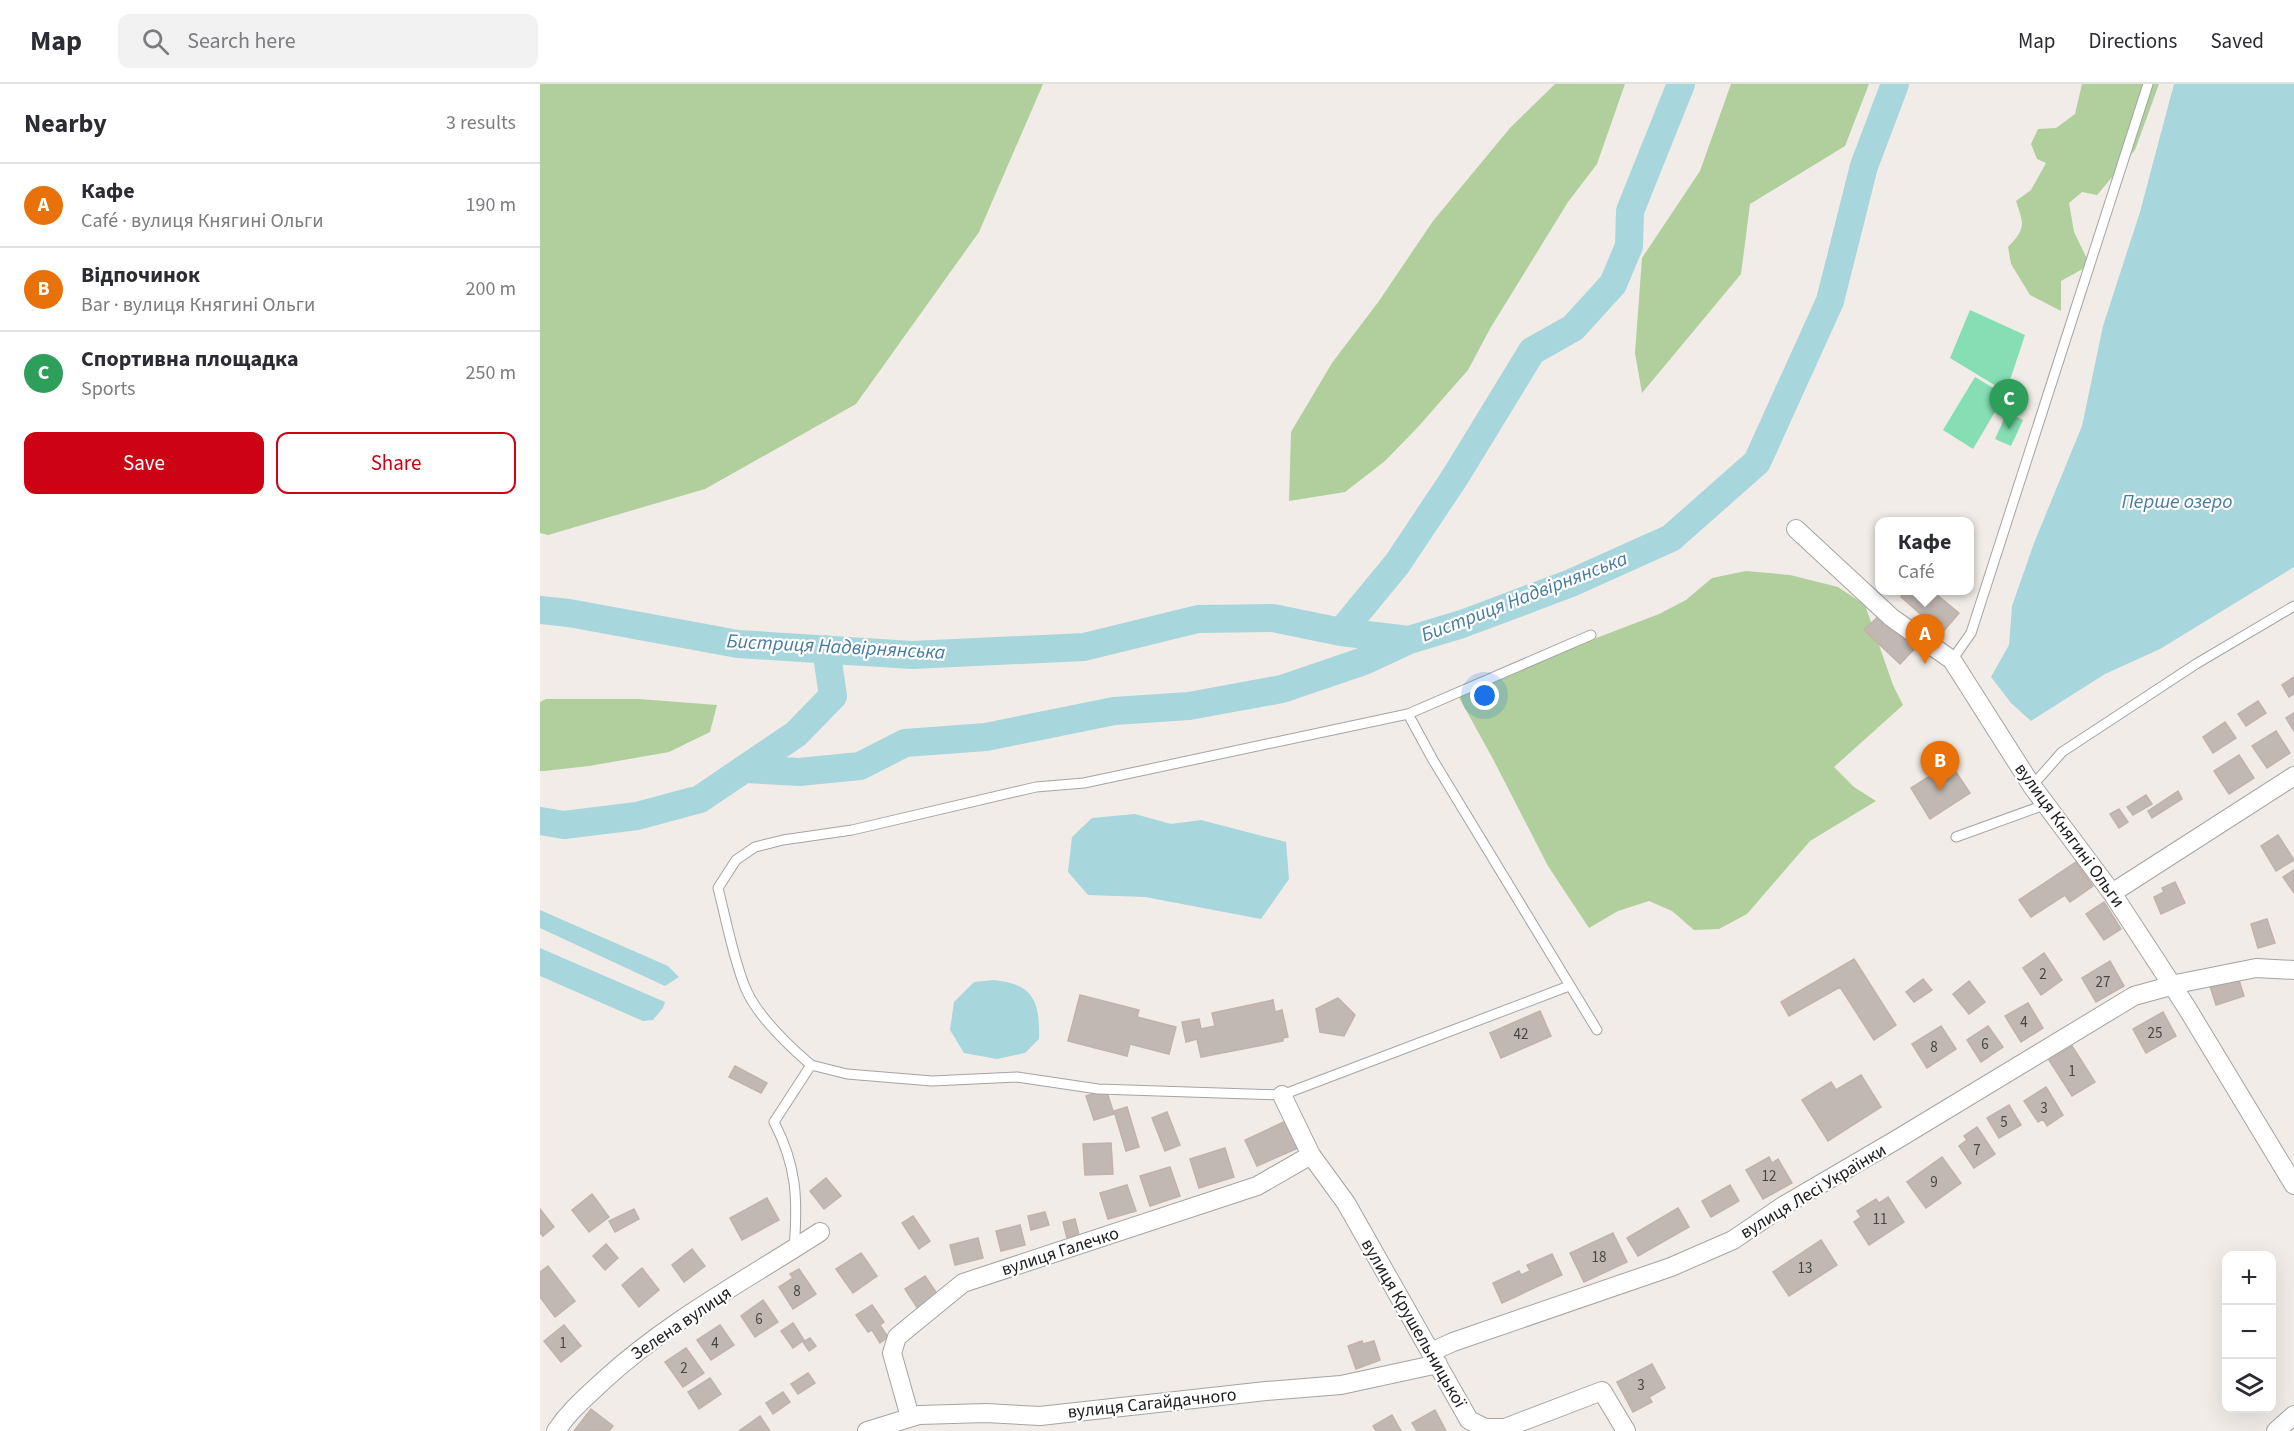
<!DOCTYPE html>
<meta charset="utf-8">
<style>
:root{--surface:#fff;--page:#f2f2f3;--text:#2b2b33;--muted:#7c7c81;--line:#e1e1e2;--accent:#ce0215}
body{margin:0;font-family:"Source Sans 3",sans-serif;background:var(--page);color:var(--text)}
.controls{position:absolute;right:18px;bottom:18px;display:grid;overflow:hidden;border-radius:12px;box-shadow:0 6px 24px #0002}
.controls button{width:54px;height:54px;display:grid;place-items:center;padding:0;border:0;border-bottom:2px solid var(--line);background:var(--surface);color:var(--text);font:30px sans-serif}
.you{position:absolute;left:945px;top:612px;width:21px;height:21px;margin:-15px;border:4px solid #fff;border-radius:50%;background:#1a73e8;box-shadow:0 0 0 9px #1a73e833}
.badge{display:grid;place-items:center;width:39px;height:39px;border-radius:50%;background:var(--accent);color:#fff;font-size:20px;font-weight:700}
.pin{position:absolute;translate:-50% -50px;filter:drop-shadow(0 2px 3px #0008)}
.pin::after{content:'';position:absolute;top:32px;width:21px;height:18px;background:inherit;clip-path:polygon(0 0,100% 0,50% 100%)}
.popup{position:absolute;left:1335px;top:433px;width:99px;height:78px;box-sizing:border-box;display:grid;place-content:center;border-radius:12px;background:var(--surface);filter:drop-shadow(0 2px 4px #0005);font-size:20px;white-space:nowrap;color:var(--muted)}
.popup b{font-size:22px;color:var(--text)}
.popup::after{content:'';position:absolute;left:50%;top:100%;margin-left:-12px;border:12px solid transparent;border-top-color:var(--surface)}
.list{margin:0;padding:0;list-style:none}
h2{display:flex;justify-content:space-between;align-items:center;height:78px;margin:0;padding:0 24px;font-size:26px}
h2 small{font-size:20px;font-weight:400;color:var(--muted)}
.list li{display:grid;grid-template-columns:39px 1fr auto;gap:18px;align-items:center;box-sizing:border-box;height:84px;padding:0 24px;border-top:2px solid var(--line)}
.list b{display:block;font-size:22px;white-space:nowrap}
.list p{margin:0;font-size:20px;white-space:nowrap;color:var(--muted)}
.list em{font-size:20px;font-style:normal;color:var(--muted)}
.actions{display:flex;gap:12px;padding:18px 24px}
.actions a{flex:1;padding:14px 0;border:2px solid var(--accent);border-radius:12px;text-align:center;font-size:21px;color:var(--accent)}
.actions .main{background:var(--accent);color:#fff}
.icon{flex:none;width:33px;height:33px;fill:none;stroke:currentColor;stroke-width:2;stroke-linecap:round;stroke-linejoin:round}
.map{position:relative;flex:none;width:1754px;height:1347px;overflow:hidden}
header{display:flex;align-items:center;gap:36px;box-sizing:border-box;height:84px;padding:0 30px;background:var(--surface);border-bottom:2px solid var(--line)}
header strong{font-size:28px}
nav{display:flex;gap:33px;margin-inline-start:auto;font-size:21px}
.search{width:420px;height:54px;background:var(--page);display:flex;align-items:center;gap:15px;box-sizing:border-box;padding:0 21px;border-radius:12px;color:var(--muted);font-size:22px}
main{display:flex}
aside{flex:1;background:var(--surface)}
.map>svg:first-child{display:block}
</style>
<header>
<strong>Map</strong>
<div class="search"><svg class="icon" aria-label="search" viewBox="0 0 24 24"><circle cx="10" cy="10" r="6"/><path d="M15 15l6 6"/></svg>Search here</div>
<nav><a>Map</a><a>Directions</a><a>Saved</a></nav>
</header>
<main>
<aside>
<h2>Nearby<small>3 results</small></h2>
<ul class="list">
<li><span class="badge" style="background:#e8710a">A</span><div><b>Кафе</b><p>Café · вулиця Княгині Ольги</p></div><em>190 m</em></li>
<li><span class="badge" style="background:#e8710a">B</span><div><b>Відпочинок</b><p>Bar · вулиця Княгині Ольги</p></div><em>200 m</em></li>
<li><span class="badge" style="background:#2e9e5b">C</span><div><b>Спортивна площадка</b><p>Sports</p></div><em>250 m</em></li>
</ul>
<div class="actions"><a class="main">Save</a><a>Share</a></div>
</aside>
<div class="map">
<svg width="1754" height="1347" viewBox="0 0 1754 1347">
<rect width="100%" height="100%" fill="#f1ece7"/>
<path fill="#b0cf9c" d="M0,0H503L439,148L316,320L165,405L8,451L0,449Z
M1015,0H1085L1057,80L1028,118L951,243L928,286L878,343L845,377L805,408L749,417L751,348L792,279L839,217L893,137L970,44Z
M1191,0H1329L1305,62L1210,120L1201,190L1102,309L1095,269L1102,174L1160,87Z
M1542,0H1619L1595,66L1557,111L1542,108L1529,119L1534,148L1550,181L1521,197V227L1490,211L1471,180L1468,163C1486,144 1484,141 1476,117L1491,106L1506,79L1497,75L1491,60L1498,45L1516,44L1535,30Z
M1206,487L1250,491L1298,503L1325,521L1353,601L1363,621L1294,683L1314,703L1336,717L1270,757L1207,830L1179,845L1154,846L1132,827L1109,817L1078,827L1049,844L1008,782L953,675L916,608L1119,530L1146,516L1172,494Z
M6,615H99L177,621L170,648L129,668L49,682L4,687H0V618Z"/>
<path fill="#86deb4" d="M1430,226L1485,251L1466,308L1410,274Z
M1435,293L1465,311L1433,365L1403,346Z
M1467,328L1483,336L1471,362L1455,355Z"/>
<path fill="#a8d6dd" d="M1634,0H1754V483L1620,565L1565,590L1491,637L1471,619L1451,593L1469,561L1472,522L1494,459L1542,342L1563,242L1600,128Z
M595,730L631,740L661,736L746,758L749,795L721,835L605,813L548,811L528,788L532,753L552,734Z
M0,826L128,882L139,893L125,902L0,844Z
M0,864L125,918L123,924L113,936L103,937L0,892Z
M454,896C494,900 500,918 499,955L485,969L457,975L424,969L410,946L414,918L434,898Z"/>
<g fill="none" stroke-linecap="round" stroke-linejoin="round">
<path stroke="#a8d6dd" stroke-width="28" d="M0,526L29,529L198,560L372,571L544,563L658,535L733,534L801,548L869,556L922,540L1031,499L1131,454L1217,378L1290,217L1324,82L1355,0
M801,548L857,480L915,393L992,267L1033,244L1073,200L1089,162L1090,127L1141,0
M204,685L259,688L320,682L365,659L446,653L574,627L649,622L742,605L824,577L869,556
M0,737L24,741L97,732L160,715L256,650L293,612L286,565"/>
</g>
<path fill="#c1b8b3" stroke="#c2b2a9" stroke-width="1.5" d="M1366,506H1391L1419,529L1402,549L1361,513Z
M1343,528L1378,561L1360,580L1324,546Z
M1754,593V610L1749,613L1742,601Z
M1718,617L1726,629L1706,642L1698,630Z
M1754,629V647L1746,634Z
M1685,638L1696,654L1673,669L1663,653Z
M1736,647L1750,669L1727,684L1712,662Z
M1699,671L1714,694L1689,710L1674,687Z
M1410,679L1430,709L1390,735L1371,704Z
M1638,707L1642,715L1612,734L1608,727Z
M1606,711L1612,720L1593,731L1587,723Z
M1579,725L1588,738L1579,744L1570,730Z
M1738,751L1754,776L1736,787L1721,762Z
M1536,778L1553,802L1530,818L1525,811L1491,833L1479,816Z
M1754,786V809L1743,793Z
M1635,798L1645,819L1621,830L1614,813L1624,808L1622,804Z
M1564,818L1581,845L1564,856L1546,830Z
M1727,835L1735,859L1718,864L1711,840Z
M1504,869L1522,896L1501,911L1483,884Z
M1314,875L1356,941L1334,956L1300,903L1249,932L1241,918Z
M1570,877L1584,902L1556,918L1542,894Z
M1698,893L1704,912L1676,921L1670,902Z
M1383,895L1392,906L1374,918L1366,908Z
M1429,897L1445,918L1429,930L1413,910Z
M540,911L599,926L597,933L636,943L629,970L590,960L587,972L528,957Z
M798,914L815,931L804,952L780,948L776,925Z
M733,916L735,928L742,926L748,953L743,954V957L661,973L657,955L646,958L642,938L659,935L661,945L675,942L672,929Z
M1488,919L1503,944L1481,958L1465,932Z
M1000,927L1011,952L961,974L950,949Z
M1623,928L1636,952L1606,969L1593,945Z
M1401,942L1416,965L1387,984L1372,960Z
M1448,942L1463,963L1441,978L1427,956Z
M1532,962L1555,998L1532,1012L1509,976Z
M195,982L227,999L221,1009L189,993Z
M1321,991L1341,1023L1288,1057L1262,1016L1291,998L1296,1006Z
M1506,1003L1523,1031L1507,1042L1503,1035L1498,1038L1484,1017Z
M566,1005L574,1030L554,1036L546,1012Z
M1469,1021L1481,1041L1459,1054L1447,1034Z
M587,1023L599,1063L586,1067L574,1027Z
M627,1028L640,1061L625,1067L612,1034Z
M746,1037L758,1064L717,1082L705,1056Z
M1437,1043L1455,1070L1434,1084L1419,1062L1427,1056L1424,1052Z
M571,1059L573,1090L545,1091L543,1060Z
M685,1064L694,1093L659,1104L650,1075Z
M1229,1073L1232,1079L1238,1075L1252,1099L1223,1115L1206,1086Z
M1402,1073L1421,1099L1386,1124L1367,1098Z
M630,1083L640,1112L610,1122L600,1092Z
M286,1094L301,1112L284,1125L270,1107Z
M587,1101L596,1127L568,1135L560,1109Z
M1190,1101L1199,1117L1171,1133L1162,1117Z
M52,1110L69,1133L49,1148L32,1126Z
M1348,1113L1364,1138L1329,1161L1314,1138L1321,1133L1317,1127L1336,1115L1339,1119Z
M227,1114L239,1136L202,1156L190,1134Z
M1138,1124L1149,1143L1098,1172L1087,1154Z
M0,1125L14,1143L3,1152L0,1149Z
M94,1125L99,1135L75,1148L69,1137Z
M505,1128L509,1141L491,1146L488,1132Z
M373,1132L390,1157L379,1165L362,1139Z
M535,1135L539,1151L527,1154L523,1138Z
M480,1141L485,1161L461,1167L456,1147Z
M1073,1149L1087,1178L1044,1198L1030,1169Z
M438,1154L443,1174L415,1181L410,1161Z
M1281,1156L1297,1181L1249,1212L1233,1188Z
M66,1160L78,1174L65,1186L53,1172Z
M152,1165L165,1182L144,1198L132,1181Z
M321,1169L337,1192L313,1209L296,1185Z
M1012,1170L1022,1191L962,1219L953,1199L979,1187L981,1191L990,1187L987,1181Z
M8,1182L35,1217L15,1233L0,1213V1188Z
M102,1184L119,1206L99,1223L82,1201Z
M259,1185L276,1210L253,1225L239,1203L253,1194L250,1190Z
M385,1192L398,1211L378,1225L365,1205Z
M223,1216L238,1238L215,1253L201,1232Z
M332,1221L344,1238L340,1241L348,1253L340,1259L332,1246L328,1248L316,1231Z
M253,1239L264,1256L253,1264L241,1247Z
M24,1241L41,1262L21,1278L4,1257Z
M180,1241L194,1261L171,1276L157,1256Z
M270,1254L276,1262L269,1267L263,1258Z
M822,1257L823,1260L834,1257L840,1276L816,1285L808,1262Z
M146,1264L164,1289L143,1303L125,1278Z
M1112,1280L1125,1304L1109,1313L1112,1318L1093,1328L1077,1298Z
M268,1289L275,1299L258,1310L251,1300Z
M170,1294L181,1310L159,1325L148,1308Z
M243,1308L250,1318L233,1330L226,1319Z
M51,1325L73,1342L69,1347H34Z
M895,1326L906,1347H877L872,1339Z
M852,1331L861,1347H836L833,1342Z
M220,1332L230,1347H199Z"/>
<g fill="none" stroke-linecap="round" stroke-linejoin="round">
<g stroke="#a4a4a4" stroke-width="11">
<path id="lane" d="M1412,576L1431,549L1608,0
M868,630L893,676L1057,946
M1492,702L1522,668L1656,580L1754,522
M1416,753L1507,720
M271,981L307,990L392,997L477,993L558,1005L742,1011L1029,902
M254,1165C258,1116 257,1082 234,1038L271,981C249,962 216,931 205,903C193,874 186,835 178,804L196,776L215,763L243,756L312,746L496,703L544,699L868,630L1051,551"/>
</g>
<g stroke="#a4a4a4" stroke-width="20">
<path id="street" d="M1256,445L1352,534L1412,576L1492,702L1572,809L1647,924L1754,1101
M1572,809L1754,692
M742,1011L771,1071L806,1119L929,1336L945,1344H965L1062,1307L1086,1347
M891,1268L913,1258L1131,1183L1193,1156L1243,1122L1356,1056L1594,912L1641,899L1716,884L1754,886
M370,1333L352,1269L357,1253L423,1199L717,1102L771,1071
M16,1347C29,1327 46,1313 63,1297C128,1237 206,1196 280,1148
M327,1347L379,1331L446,1329L500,1332L726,1307L801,1301L898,1280
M1736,1347L1754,1331"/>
</g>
<use href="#lane" stroke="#fff" stroke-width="9"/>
<use href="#street" stroke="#fff" stroke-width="18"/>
</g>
<g text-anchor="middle" stroke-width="4.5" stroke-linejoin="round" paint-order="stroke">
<g font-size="15" fill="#484645">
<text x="1503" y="895">2</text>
<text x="1563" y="903">27</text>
<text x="1484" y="943">4</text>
<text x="1615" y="954">25</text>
<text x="981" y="955">42</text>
<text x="1445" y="965">6</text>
<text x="1394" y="968">8</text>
<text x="1532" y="992">1</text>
<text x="1504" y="1029">3</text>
<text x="1464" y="1043">5</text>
<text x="1437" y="1071">7</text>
<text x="1229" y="1097">12</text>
<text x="1394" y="1103">9</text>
<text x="1340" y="1140">11</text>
<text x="1059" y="1178">18</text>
<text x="1265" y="1189">13</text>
<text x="257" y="1212">8</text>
<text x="219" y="1240">6</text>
<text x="23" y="1264">1</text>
<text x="175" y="1264">4</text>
<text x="144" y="1289">2</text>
<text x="1101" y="1306">3</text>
</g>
<g font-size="18" fill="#202020" stroke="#fff">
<text transform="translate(1530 751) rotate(54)" y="6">вулиця Княгині Ольги</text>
<text transform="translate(1273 1107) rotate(-31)" y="6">вулиця Лесі Українки</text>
<text transform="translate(520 1167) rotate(-18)" y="6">вулиця Галечко</text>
<text transform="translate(141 1239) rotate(-34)" y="6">Зелена вулиця</text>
<text transform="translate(874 1239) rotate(60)" y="6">вулиця Крушельницької</text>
<text transform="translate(612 1319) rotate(-6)" y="6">вулиця Сагайдачного</text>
</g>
<g font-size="20" font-style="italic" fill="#467ca0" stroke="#fff">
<text x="1637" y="424">Перше озеро</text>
<text transform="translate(984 512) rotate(-21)" y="7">Бистриця Надвірнянська</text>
<text transform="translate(296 562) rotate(3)" y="7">Бистриця Надвірнянська</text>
</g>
</g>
</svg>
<div class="controls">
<button>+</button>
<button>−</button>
<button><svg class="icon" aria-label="layers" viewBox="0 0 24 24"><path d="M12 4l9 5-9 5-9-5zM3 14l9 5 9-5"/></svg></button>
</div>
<div class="you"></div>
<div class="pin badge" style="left:1385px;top:580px;background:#e8710a">A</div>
<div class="popup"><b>Кафе</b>Café</div>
<div class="pin badge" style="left:1400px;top:707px;background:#e8710a">B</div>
<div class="pin badge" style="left:1469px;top:345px;background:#2e9e5b">C</div>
</div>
</main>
